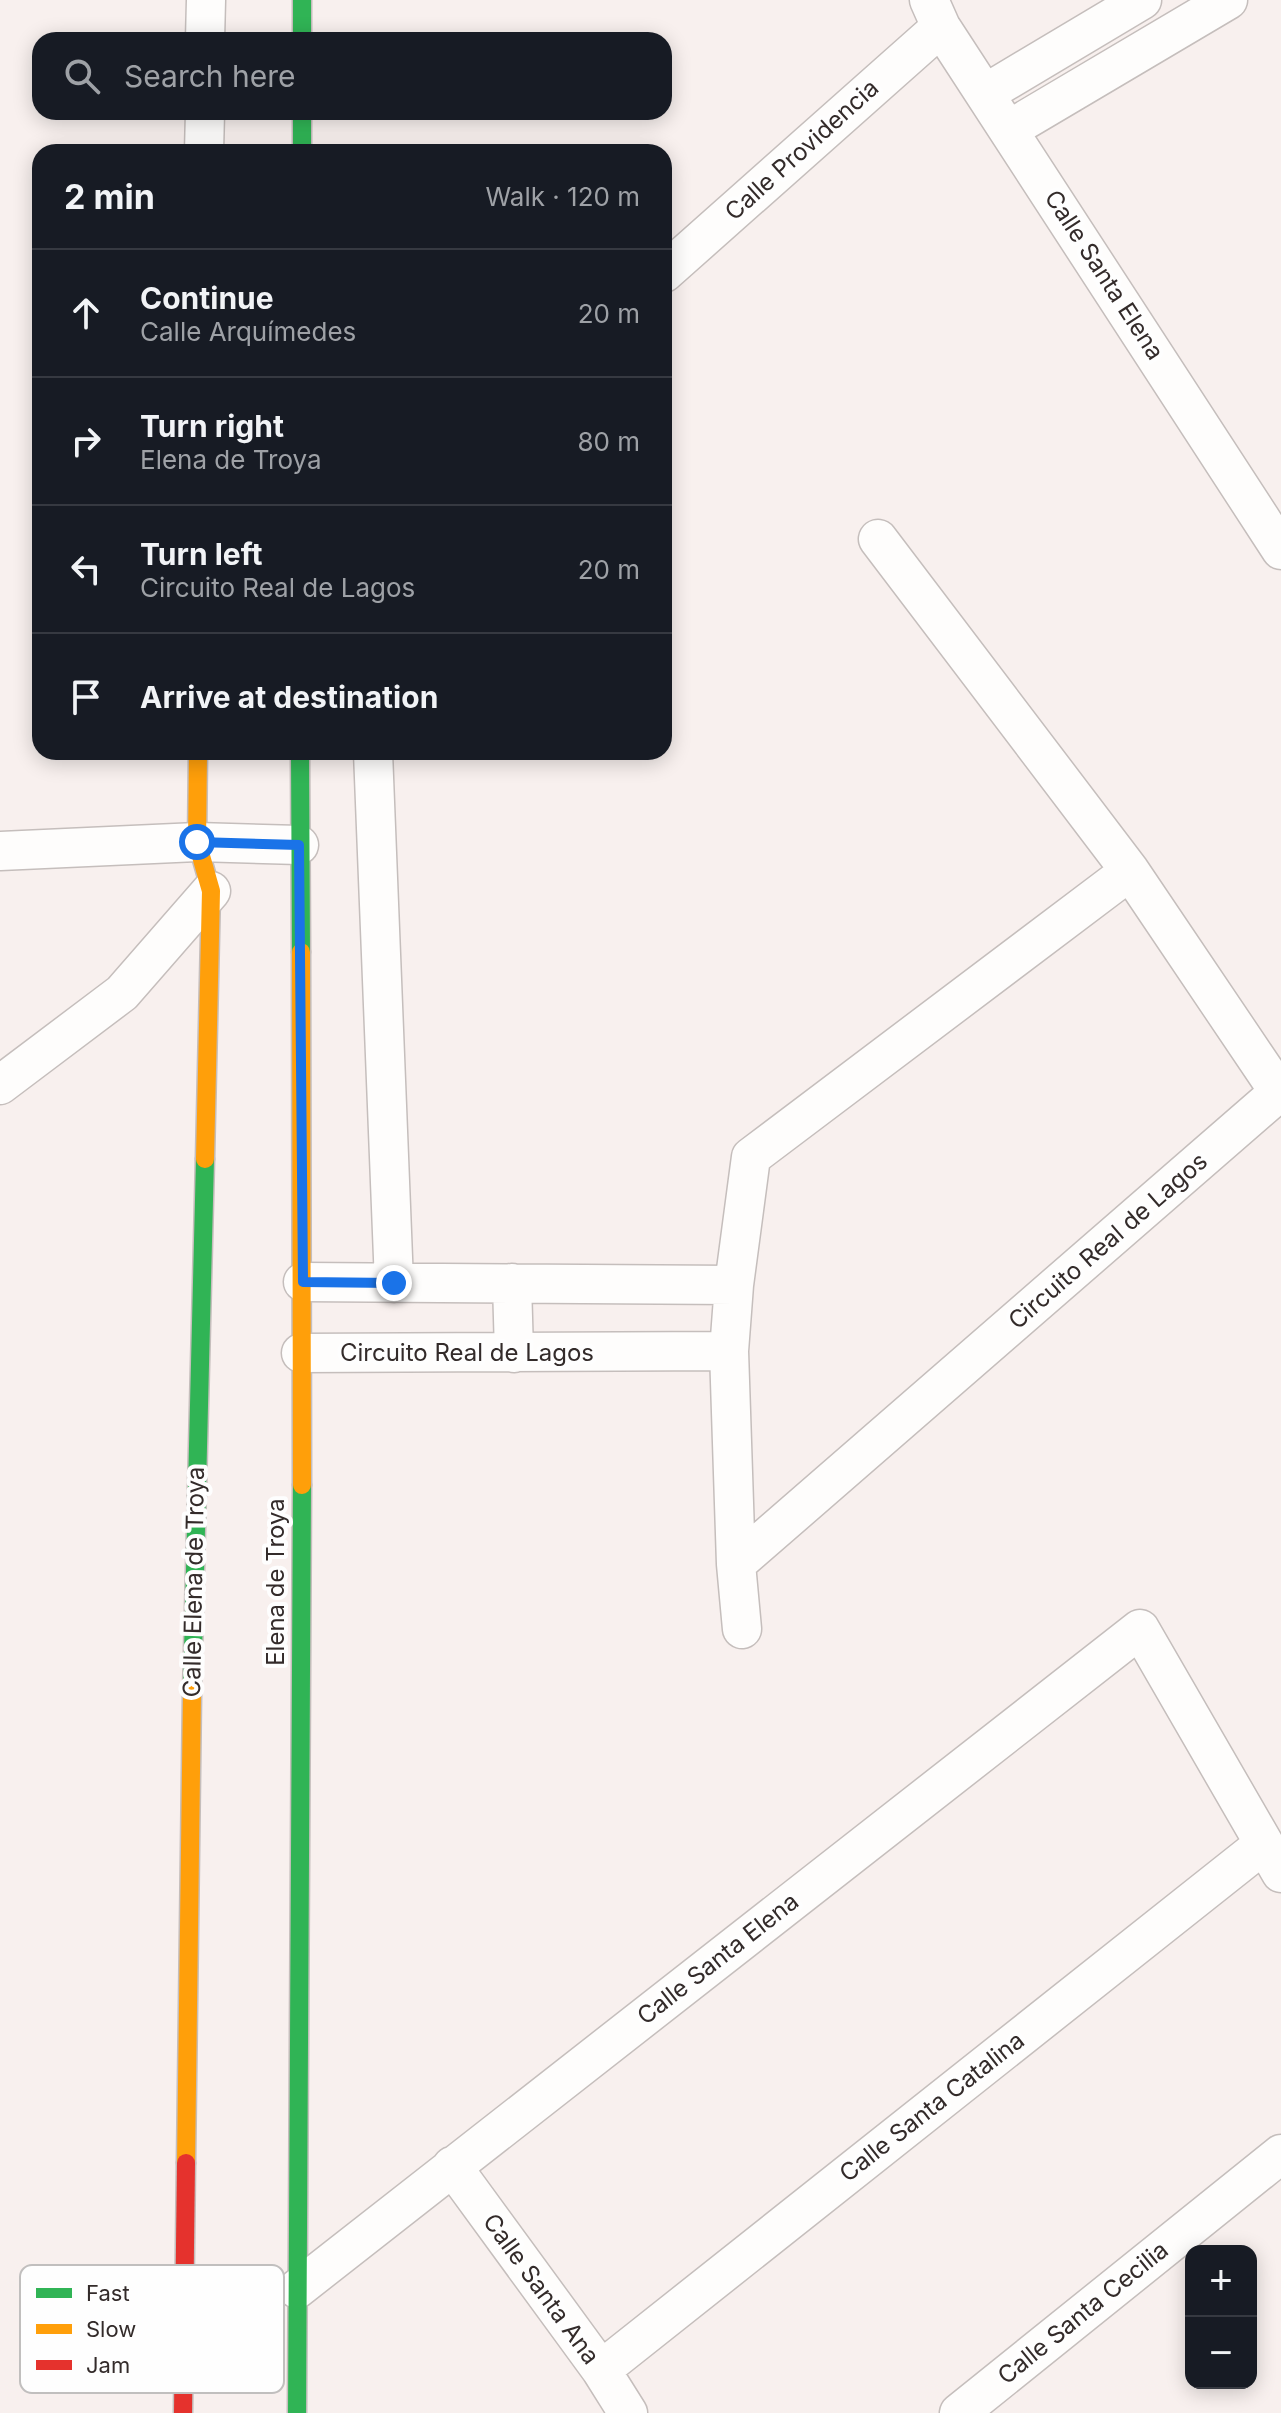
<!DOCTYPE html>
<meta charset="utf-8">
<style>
:root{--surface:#171b24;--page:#20242c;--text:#f1f3f6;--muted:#9ea1a6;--line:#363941}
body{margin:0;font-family:Inter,sans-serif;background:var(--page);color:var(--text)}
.controls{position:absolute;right:24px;bottom:24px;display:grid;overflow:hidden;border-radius:16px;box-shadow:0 4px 20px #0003}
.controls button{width:72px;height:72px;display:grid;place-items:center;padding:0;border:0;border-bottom:2px solid var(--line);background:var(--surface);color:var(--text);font:40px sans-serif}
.stop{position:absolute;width:24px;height:24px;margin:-18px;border:6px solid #1a73e8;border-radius:50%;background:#fff}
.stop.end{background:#1a73e8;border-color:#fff;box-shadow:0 2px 8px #0008}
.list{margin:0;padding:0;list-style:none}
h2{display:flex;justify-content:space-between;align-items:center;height:104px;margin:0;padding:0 32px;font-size:34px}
h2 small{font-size:26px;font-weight:400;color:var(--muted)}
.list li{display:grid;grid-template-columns:52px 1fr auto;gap:24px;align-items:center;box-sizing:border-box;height:128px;padding:0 32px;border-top:2px solid var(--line)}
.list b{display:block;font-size:30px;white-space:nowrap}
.list p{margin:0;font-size:26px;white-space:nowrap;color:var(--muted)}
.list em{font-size:26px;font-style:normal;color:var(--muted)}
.icon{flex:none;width:44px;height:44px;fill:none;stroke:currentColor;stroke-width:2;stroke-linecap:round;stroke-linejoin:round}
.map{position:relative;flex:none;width:1281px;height:2413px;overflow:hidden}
.search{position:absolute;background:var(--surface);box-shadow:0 4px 20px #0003;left:32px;top:32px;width:640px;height:88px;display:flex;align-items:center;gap:20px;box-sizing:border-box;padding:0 28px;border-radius:24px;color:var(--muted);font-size:30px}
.panel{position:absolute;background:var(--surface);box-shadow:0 4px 20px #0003;left:32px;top:144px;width:640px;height:616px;border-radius:24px}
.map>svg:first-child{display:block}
</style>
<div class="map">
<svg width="1281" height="2413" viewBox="0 0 1281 2413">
<rect width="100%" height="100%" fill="#f8f0ee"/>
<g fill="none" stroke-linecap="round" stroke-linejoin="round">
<g stroke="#c5bebc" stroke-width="41">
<path id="street" d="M929,0L941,27L1281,550
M205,40L206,0
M986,93L1142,0
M1010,129L1228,0
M204,152L205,112
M664,273L941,27
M373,752L394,1283
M0,851L197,842L299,845
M0,1085L122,993L211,891
M303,1282L734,1285
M512,1283L514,1353
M301,1353L729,1351
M736,1564L1279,1092L1130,871L878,539
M742,1629L736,1564L729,1351L734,1285L751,1157L1130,871
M452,2166L601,2370L628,2413
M297,2289L1140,1629L1281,1873
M601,2370L1264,1844
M959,2413L1281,2154"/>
</g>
<g stroke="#c5bebc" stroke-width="21">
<path id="fast" d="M302,0V40
M302,112V152
M300,752L301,952
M192,1693L205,1159
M297,2413L302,1485"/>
</g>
<g stroke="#c5bebc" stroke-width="21">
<path id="slow" d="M198,752L197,842L211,891L205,1159
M301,952L302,1485
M186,2163L192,1693"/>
</g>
<g stroke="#c5bebc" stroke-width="21">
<path id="jam" d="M183,2413L186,2163"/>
</g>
<use href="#street" stroke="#fefdfc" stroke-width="38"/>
<use href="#fast" stroke="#30b455" stroke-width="18"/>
<use href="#slow" stroke="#ff9f0a" stroke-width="18"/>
<use href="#jam" stroke="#e5322d" stroke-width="18"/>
</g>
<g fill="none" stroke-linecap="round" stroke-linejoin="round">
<path stroke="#1a73e8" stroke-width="10" d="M197,842L299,845L303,1282L394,1283"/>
</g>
<g text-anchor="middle" stroke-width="8" stroke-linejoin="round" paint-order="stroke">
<g font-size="24" fill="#332b2a" stroke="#fefefe">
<text transform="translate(802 150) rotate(-42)" y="8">Calle Providencia</text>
<text transform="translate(1104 275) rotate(57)" y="8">Calle Santa Elena</text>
<text transform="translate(1108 1241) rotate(-41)" y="8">Circuito Real de Lagos</text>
<text x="467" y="1361">Circuito Real de Lagos</text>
<text transform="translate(194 1582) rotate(-89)" y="8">Calle Elena de Troya</text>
<text transform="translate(276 1582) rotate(-90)" y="8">Elena de Troya</text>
<text transform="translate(718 1959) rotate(-38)" y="8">Calle Santa Elena</text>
<text transform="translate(932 2107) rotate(-38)" y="8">Calle Santa Catalina</text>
<text transform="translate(541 2289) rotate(54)" y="8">Calle Santa Ana</text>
<text transform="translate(1083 2313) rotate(-39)" y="8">Calle Santa Cecilia</text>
</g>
</g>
<rect x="20" y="2265" width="264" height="128" rx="12" fill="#fefefe" stroke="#c1bfbe" stroke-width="2"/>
<rect x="36" y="2288" width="36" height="10" fill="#30b455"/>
<rect x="36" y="2324" width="36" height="10" fill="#ff9f0a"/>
<rect x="36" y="2360" width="36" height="10" fill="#e5322d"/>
<g font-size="22" fill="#332b2a">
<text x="86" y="2301">Fast</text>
<text x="86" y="2337">Slow</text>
<text x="86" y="2373">Jam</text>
</g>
</svg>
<div class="controls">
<button>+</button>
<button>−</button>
</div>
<div class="stop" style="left:197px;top:842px"></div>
<div class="stop end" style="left:394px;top:1283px"></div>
<div class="search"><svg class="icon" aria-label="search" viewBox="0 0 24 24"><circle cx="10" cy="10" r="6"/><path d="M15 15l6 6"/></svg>Search here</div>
<section class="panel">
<h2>2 min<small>Walk · 120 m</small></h2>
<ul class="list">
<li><svg class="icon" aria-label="ahead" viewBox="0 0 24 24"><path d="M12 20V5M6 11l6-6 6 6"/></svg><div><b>Continue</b><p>Calle Arquímedes</p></div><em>20 m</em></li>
<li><svg class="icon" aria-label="right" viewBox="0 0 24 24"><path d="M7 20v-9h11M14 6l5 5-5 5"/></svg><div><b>Turn right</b><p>Elena de Troya</p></div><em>80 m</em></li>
<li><svg class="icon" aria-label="left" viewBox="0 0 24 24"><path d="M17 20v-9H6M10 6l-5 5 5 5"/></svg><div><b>Turn left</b><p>Circuito Real de Lagos</p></div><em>20 m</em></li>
<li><svg class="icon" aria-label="arrive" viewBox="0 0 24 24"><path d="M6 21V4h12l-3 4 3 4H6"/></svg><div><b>Arrive at destination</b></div></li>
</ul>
</section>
</div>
